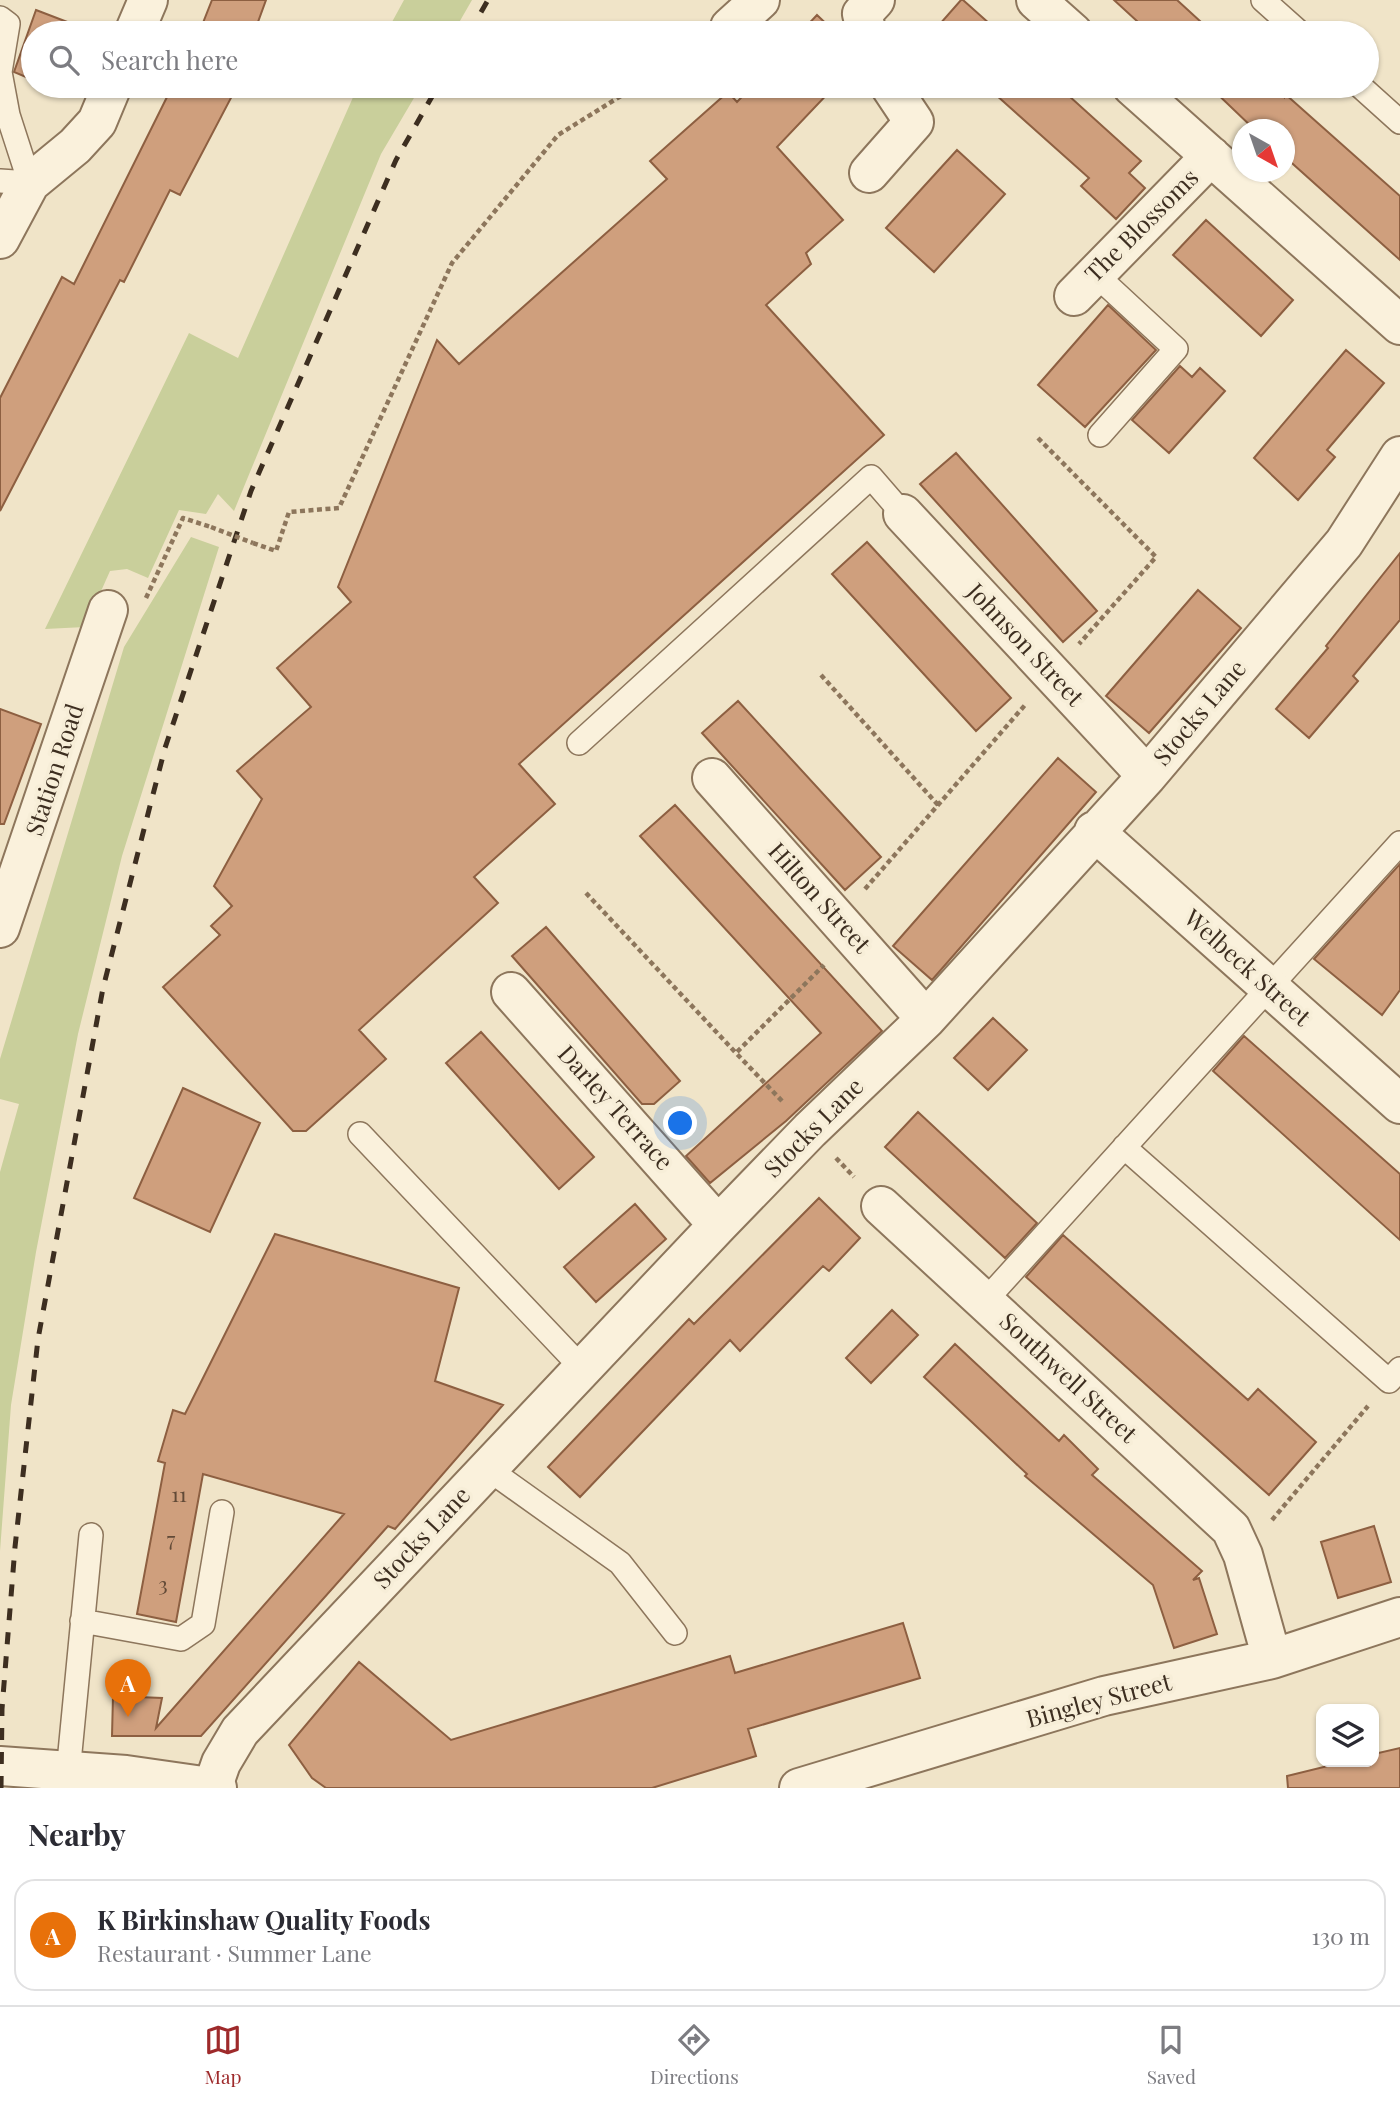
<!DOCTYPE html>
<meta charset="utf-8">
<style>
:root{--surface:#fff;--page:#f2f2f3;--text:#2b2b33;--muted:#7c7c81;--line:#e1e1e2;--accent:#9e2a2b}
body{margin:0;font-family:"Playfair Display",serif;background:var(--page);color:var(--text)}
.controls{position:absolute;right:21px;bottom:21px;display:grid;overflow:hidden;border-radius:14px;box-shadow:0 2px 5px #0004}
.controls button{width:63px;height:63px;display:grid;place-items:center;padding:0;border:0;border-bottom:2px solid var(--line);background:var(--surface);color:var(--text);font:35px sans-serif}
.compass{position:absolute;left:1232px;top:119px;width:63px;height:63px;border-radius:50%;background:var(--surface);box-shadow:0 2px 5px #0004;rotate:140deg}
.you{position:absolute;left:681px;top:1124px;width:24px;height:24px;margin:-18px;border:5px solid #fff;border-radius:50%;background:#1a73e8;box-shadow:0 0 0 10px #1a73e833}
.badge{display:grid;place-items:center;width:46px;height:46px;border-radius:50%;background:var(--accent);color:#fff;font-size:23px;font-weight:700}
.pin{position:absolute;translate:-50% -58px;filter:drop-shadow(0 2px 4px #0008)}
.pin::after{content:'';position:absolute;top:37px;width:24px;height:21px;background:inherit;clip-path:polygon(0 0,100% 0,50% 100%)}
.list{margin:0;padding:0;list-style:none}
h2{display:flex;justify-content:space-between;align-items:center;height:91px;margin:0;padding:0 28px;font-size:30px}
h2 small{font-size:23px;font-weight:400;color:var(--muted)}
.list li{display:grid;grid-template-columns:46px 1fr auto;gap:21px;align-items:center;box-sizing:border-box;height:112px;margin:0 14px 14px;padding:0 14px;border:2px solid var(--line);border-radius:21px}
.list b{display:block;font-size:26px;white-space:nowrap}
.list p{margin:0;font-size:23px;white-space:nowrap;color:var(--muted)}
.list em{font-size:23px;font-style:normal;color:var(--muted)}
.icon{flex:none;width:38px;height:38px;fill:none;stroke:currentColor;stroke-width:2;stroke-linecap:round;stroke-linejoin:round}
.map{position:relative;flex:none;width:1400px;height:1788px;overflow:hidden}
.search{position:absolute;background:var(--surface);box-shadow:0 2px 5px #0004;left:21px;right:21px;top:21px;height:77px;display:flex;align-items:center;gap:18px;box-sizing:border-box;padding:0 24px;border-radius:38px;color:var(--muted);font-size:26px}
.sheet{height:217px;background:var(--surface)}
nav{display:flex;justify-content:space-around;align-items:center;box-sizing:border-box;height:98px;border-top:2px solid var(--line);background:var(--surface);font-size:19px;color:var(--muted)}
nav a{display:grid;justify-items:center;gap:4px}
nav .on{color:var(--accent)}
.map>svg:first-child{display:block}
</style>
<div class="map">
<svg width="1400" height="1788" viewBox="0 0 1400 1788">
<rect width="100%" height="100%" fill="#f0e4c8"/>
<path fill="#c9cf9b" d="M404,0H472L453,33H386Z
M358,86H421L381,154L234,511L218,494L206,514L179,510L148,578L127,569L110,571L85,627L45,629L189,333L238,358Z
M191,537L219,547L122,856L78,1034L36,1252L11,1405L0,1551V1172L19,1104L0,1099V1059L124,647Z"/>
<path fill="#cf9f7d" stroke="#8d5f41" stroke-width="2" d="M212,0H266L254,33H199Z
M961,0H963L1000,33H932Z
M1114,0H1177L1213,33H1150Z
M36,10L96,33H33V80L14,72Z
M817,15L836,33H800Z
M178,86H216L233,94L180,195L170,190L124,282L120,280L0,511V398L62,277L74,284L169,93L174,96Z
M752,86H835L777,147L843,220L806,253L811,264L766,305L884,435L519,764L555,804L474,877L498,903L359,1030L386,1059L306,1131H293L163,987L220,935L211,926L232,906L214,886L262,799L237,771L311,707L277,668L351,602L338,587L437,340L459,364L667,179L650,161L728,92L737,102Z
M986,86H1058L1141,161L1129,173L1145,188L1116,219L1081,186L1089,178Z
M1209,86H1272L1284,97V93L1400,196V260L1284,156V130H1255Z
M957,150L1005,194L934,272L886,228Z
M1206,220L1293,300L1261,336L1173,255Z
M1108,305L1156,350L1085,427L1038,385Z
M1346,350L1384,383L1327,450L1335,457L1298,500L1254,458Z
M1180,366L1192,377L1200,368L1225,391L1169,453L1132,420Z
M956,453L1097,611L1063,642L920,484Z
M867,542L1011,698L976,731L832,574Z
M1400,553V620L1353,676L1358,681L1309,738L1276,709L1328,648L1326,646Z
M1198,590L1241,628L1149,733L1106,696Z
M738,701L881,857L845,890L702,733Z
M0,709L41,724L4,824H0Z
M1058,758L1096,792L932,980L893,946Z
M675,805L882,1031L786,1121L710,1183L686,1156L821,1033L640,836Z
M1400,864V990L1382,1015L1314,959Z
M546,927L680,1081L654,1104H642L512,956Z
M993,1018L1027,1050L988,1090L954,1058Z
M481,1032L594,1157L559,1189L446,1063Z
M1244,1036L1400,1174V1240L1213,1071Z
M183,1088L260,1123L210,1232L134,1198Z
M918,1112L1037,1223L1005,1258L885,1147Z
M819,1198L860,1238L829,1271L823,1266L740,1351L730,1340L580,1497L548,1467L689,1319L694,1324Z
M635,1204L666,1239L596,1302L564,1267Z
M275,1234L459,1288L435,1381L503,1405L395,1529L388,1526L201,1736H112L113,1696L162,1698L156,1728L344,1514L203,1474L176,1622L137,1614L165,1463L158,1461L173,1410L185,1414Z
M1063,1235L1248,1400L1258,1389L1316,1442L1269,1495L1026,1277Z
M892,1310L918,1335L871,1383L846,1358Z
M955,1344L1059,1441L1064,1435L1098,1469L1092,1475L1202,1571L1193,1580L1199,1578L1217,1634L1174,1648L1153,1585L1025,1476L1027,1474L924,1377Z
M1374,1526L1391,1582L1338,1598L1321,1542Z
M903,1623L920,1678L748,1729L756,1756L652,1788H326L312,1778L289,1745L359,1662L451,1740L730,1656L735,1673Z
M1400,1748V1788H1288L1287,1776L1344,1762H1374V1754Z"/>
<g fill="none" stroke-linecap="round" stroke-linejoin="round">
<g stroke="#8d765c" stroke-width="26">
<path id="service" d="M1263,0L1300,33
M0,18L8,24L0,72L8,115L30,183L0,181
M1360,86L1400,122
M1095,274L1176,349L1100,435
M579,743L871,477L903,514
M360,1134L583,1369
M1124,1147L1389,1381L1400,1369
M985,1301L1400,843
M488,1469L620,1563L675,1633
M82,1621L181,1639L203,1624L222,1512
M68,1773L91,1535"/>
</g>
<g stroke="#8d765c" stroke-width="42">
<path id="minor" d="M1036,0L1073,33
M730,27L760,0
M134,33L148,0
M867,33L862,14L875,0
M1132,86L1400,325
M869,173L914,122L890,86
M0,239L30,183L75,146L97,122L112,86
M1074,296L1211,156
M903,514L1147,776
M712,778L926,1019
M1094,831L1400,1104
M0,928L108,610
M511,992L718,1225
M881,1206L1231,1529L1243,1555L1272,1659
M213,1786L221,1763L240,1731L718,1225L810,1130L926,1019L1147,776L1344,543L1400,456
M799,1788L1104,1696L1272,1659L1400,1617"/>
</g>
<g stroke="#8d765c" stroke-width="42">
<path id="tertiary" d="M0,1766L126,1775L217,1788"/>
</g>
<path stroke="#8d765c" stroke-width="4.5" stroke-dasharray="5 3.5" stroke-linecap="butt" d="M1038,438L1156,557L1079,644
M253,543L276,551L289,512L339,508L452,263L558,135L637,86
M146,598L183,518L211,527
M821,675L938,805
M865,889L1025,705
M586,893L736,1053
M782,1101L736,1053L824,965
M836,1158L854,1177
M1272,1520L1368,1406"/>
<use href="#service" stroke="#faf1dc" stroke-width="23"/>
<use href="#minor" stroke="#faf1dc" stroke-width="38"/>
<use href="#tertiary" stroke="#faf1dc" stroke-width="38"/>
<path stroke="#3d2e20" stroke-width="5" stroke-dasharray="12 12" stroke-linecap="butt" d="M469,33L488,0
M1,1788L2,1709L15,1547L38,1339L103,988L165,748L251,491L396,160L438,86"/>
<path stroke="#8d765c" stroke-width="4.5" stroke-dasharray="5 3.5" stroke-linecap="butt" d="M211,527L253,543"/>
</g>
<g text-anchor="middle" stroke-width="7" stroke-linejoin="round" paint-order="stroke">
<g font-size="21" fill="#624a37">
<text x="179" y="1502">11</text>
<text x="171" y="1547">7</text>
<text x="163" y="1592">3</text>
</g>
<g font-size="24" fill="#3d2e20" stroke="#f7eed8">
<text transform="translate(1142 226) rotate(-45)" y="8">The Blossoms</text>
<text transform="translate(1025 645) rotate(47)" y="8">Johnson Street</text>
<text transform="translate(1200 713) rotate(-50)" y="8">Stocks Lane</text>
<text transform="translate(55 770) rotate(-72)" y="8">Station Road</text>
<text transform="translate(819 898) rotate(48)" y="8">Hilton Street</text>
<text transform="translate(1247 968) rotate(42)" y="8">Welbeck Street</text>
<text transform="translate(615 1108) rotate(48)" y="8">Darley Terrace</text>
<text transform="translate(814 1128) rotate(-45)" y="8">Stocks Lane</text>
<text transform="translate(1068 1378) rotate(43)" y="8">Southwell Street</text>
<text transform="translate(422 1538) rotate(-47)" y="8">Stocks Lane</text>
<text transform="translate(1099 1701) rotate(-15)" y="8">Bingley Street</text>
</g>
</g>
</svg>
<div class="controls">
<button><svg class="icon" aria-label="layers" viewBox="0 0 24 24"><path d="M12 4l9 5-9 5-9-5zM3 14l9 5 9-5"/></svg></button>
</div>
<svg class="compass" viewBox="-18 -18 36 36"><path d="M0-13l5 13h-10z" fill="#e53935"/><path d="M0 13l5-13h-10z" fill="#7c7c81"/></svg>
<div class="you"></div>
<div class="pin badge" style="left:128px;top:1717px;background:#e8710a">A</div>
<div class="search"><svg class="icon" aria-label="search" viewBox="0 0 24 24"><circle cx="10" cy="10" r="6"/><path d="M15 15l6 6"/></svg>Search here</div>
</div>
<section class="sheet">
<h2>Nearby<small></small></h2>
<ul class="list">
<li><span class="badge" style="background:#e8710a">A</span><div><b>K Birkinshaw Quality Foods</b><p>Restaurant · Summer Lane</p></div><em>130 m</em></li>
</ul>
</section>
<nav>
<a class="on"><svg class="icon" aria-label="map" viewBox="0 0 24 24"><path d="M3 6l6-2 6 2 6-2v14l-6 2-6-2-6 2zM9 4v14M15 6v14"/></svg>Map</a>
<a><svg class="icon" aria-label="directions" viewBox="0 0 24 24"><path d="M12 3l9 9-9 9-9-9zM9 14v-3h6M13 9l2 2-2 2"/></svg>Directions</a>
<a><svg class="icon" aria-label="saved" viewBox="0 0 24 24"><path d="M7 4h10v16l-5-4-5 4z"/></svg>Saved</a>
</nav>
